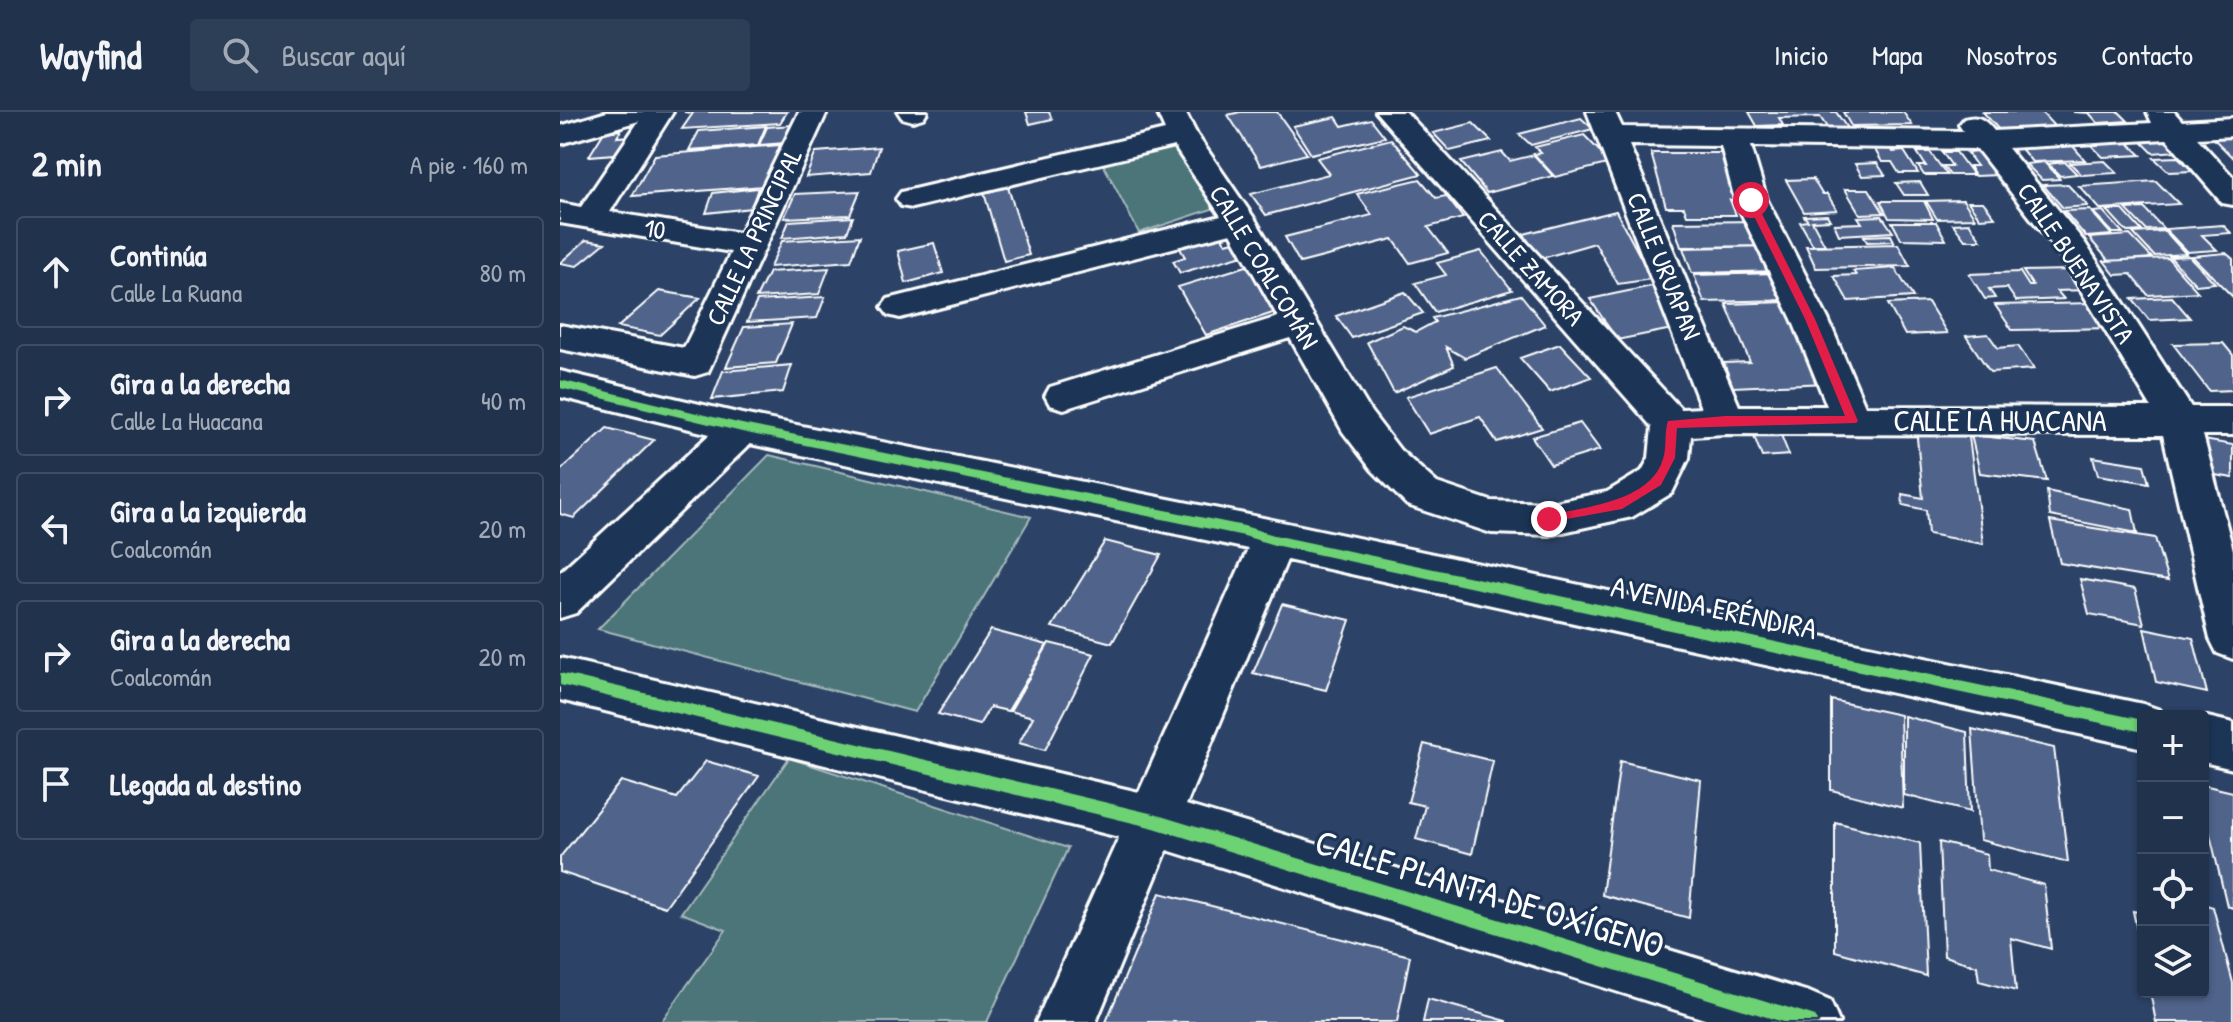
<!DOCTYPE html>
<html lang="es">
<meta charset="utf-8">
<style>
:root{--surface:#21324d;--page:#2d3e57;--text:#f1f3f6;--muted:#a2aab6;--line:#3e4d65}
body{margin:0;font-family:"Patrick Hand",sans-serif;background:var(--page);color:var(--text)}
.controls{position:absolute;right:24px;bottom:24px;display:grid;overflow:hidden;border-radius:8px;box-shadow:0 2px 6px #0004}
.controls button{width:72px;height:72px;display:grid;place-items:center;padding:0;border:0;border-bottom:2px solid var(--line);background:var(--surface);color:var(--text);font:40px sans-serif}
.stop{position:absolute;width:24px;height:24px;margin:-18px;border:6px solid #e11d48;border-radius:50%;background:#fff}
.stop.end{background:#e11d48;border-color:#fff;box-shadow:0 2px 8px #0008}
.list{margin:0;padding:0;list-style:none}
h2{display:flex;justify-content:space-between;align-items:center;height:104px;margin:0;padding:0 32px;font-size:34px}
h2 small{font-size:26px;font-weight:400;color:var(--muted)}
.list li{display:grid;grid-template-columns:52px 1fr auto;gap:24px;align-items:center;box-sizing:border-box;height:112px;margin:0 16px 16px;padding:0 16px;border:2px solid var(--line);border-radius:8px}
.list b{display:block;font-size:30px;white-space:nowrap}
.list p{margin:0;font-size:26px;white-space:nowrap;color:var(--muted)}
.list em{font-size:26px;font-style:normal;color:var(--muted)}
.icon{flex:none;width:44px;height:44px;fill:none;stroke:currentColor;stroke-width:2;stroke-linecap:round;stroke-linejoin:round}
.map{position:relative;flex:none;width:1673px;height:910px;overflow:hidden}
header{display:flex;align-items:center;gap:48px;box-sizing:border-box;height:112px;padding:0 40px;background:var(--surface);border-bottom:2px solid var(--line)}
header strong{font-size:38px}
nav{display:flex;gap:44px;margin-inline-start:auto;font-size:28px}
.search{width:560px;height:72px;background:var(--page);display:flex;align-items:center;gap:20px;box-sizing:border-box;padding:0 28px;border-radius:8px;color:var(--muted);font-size:30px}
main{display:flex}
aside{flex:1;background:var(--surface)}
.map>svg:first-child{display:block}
</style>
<header>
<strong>Wayfind</strong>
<div class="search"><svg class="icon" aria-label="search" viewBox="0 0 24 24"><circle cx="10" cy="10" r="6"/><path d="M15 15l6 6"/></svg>Buscar aquí</div>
<nav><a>Inicio</a><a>Mapa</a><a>Nosotros</a><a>Contacto</a></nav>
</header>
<main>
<aside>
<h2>2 min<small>A pie · 160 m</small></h2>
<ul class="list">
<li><svg class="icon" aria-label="ahead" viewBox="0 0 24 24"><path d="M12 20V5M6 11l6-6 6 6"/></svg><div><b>Continúa</b><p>Calle La Ruana</p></div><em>80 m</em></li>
<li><svg class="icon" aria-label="right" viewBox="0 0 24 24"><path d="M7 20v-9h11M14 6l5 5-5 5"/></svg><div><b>Gira a la derecha</b><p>Calle La Huacana</p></div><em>40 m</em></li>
<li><svg class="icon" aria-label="left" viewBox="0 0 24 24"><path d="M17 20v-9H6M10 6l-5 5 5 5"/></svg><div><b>Gira a la izquierda</b><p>Coalcomán</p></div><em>20 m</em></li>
<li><svg class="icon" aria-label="right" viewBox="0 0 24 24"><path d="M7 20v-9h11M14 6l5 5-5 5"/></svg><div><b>Gira a la derecha</b><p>Coalcomán</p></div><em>20 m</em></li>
<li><svg class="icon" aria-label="arrive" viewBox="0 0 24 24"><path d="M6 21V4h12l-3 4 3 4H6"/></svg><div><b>Llegada al destino</b></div></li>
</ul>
</aside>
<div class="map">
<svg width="1673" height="910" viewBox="0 0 1673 910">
<rect width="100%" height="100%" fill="#2c4367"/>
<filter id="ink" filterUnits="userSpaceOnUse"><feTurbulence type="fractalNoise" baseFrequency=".0125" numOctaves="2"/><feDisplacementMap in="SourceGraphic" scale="16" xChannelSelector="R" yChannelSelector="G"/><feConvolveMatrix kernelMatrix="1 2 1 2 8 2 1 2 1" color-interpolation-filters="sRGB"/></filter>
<g filter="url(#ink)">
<path fill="#4c7478" stroke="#a6babc" stroke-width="2" d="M621,28L655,96L579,121L541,48Z
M209,343L471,405L355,600L38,517Z
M229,646L508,736L427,910H101L166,818L121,801Z"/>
<path fill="#50648b" stroke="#fff" stroke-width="2" d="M124,0H227L220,11L122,17L133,1Z
M466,0H489L492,7L470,12Z
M680,0H717L747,42L701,54L668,3Z
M1189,0H1276L1287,16L1268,17L1260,5L1219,6L1223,13L1197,14Z
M1283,0H1343L1352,13L1291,14Z
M1423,0H1481L1496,16L1440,19Z
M1513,0H1559L1568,9L1538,11L1529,1Z
M776,5L782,14L811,7L825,25L751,42L733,14Z
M1021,6L1033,17L971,33L959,22Z
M913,11L931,29L890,39L873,21Z
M232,13L225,31L199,33L207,15Z
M206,14L198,33L129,38L139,19Z
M61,18L57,25L71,24L67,41L29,44L44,20Z
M1673,19V46L1647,20Z
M1024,23L1051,51L995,65L974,42L981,41L975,35Z
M1562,25L1581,43L1543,45L1526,28Z
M1506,26L1525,48L1472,50L1454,28Z
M1602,26L1617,39L1593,41L1579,27Z
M831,27L861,62L706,103L691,82L769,62L757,46Z
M1311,31H1327L1333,40L1344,39L1358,61H1339L1332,50H1322Z
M220,33L204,74L72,84L95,43Z
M319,35L311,60L246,65L256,40Z
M942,40L950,49L974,43L993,64L927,81L901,50Z
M1357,40H1370L1387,63H1364L1358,54H1366Z
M1382,40H1396L1413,63H1390L1383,54H1392Z
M1420,40L1438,63L1415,64L1409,54H1417L1407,41Z
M1091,41H1173L1191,88H1170L1176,103H1127L1124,95H1106Z
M1618,45L1633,59L1609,60L1594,46Z
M1545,49L1557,61L1522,63L1510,51Z
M1484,50L1500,67L1482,68L1466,52Z
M1505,50L1517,62L1500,64L1488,52Z
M1317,51L1325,63L1302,64L1295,52Z
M860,67L876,86L886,84L903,106L868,115L888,141L850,151L833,127L740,151L725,125L812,103L797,82Z
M1253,67L1262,82H1267L1277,98L1244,100L1226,68Z
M1596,69L1619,92L1540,97L1519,74Z
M1360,70L1368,83H1344L1336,71Z
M1507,72L1528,94L1503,96L1483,73Z
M448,75L469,143L444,149L424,81Z
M198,76L191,96L146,101L153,81Z
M1285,77H1309L1324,101L1300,102Z
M300,79L290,103L224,106L235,82Z
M1403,88L1415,106L1377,107L1366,89Z
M1320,89H1364L1373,107L1329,106Z
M1408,90H1423L1435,105L1420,106Z
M1584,96L1604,117L1586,118L1566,97Z
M1530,98L1552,123L1526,125L1504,99Z
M1547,98H1563L1582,119L1567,120Z
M1056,99L1092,167L1058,172L1035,131L979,147L964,122Z
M1543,99L1563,121H1553L1533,100Z
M1267,103L1270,108L1252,109L1265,133H1253L1240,110L1248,109L1244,104Z
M1322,104L1333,120L1279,123L1274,112L1302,111L1298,105Z
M293,105L287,121L222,126L229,109Z
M1200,109L1211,134L1121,135L1113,110Z
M1332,110H1376L1386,128L1341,127Z
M1409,111L1421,128H1405L1393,112Z
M1663,113L1671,121L1642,123L1657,138L1627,140L1605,117Z
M1605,119L1626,142L1594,144L1573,121Z
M659,121L666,131L681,127L690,141L620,161L613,149L625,145L618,133Z
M1331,123L1334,129L1307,130L1304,124Z
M1570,123L1592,146L1549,149L1529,126Z
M300,124L291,149L210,155L222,129Z
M26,128L45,131L17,154L0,151Z
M374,131L383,161L346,171L338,139Z
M1338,132L1350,154L1256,156L1246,134Z
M1212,134L1223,159L1132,161L1123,136Z
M921,139L952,178L875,200L855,171L886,163L877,151Z
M1666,141L1673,147V185L1632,144Z
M1629,144L1655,171L1636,173L1610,145Z
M1608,146L1638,180L1588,183L1571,162L1555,163L1544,149Z
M693,152L722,198L646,223L618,175Z
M269,156L259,182L196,186L209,160Z
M1335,156L1353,185L1288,189L1274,164L1296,163L1293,159Z
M1510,158L1525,178L1497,179L1504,187L1456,189L1447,176L1429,177L1435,186L1425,187L1409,162L1460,160L1469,174H1473L1463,159Z
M1222,161L1234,188L1144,190L1134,163Z
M1092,174L1122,215L1057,228L1030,187Z
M99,179L140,186L100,223L58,215Z
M845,180L863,201L792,226L776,204Z
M961,183L985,213L905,246L886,235L894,254L834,281L807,230L843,214L856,220L875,210L872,206Z
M265,185L257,206L187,210L197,189Z
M1612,185L1630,206L1589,208L1572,187Z
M1228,190L1267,271L1173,275L1164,251L1190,250L1166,192Z
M1368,190L1387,221L1345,223L1328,192Z
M1535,191L1553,216L1452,218L1435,193Z
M232,212L216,251L166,255L184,215Z
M1428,222L1438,236L1458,234L1474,257L1430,260L1406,224Z
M1663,231L1673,243V278L1649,279L1613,232Z
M1000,232L1031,265L990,280L960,246Z
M232,253L223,280L152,287L163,259Z
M937,256L982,316L937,330L920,305L869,322L846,285Z
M1020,311L1040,338L991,353L972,325Z
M47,316L94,328L14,406L0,402V359Z
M1356,316L1409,325L1423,432L1368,422L1366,398L1343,393L1342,382L1363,386Z
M1221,323L1229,343L1202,345L1194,324Z
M1411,323L1475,330L1487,369L1420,361Z
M1638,327L1673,333V366L1649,362Z
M1533,345L1584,353L1589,371L1538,363Z
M1487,379L1572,397L1577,421L1490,404Z
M1490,409L1595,426L1608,469L1500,451Z
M545,429L601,443L552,531L492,515Z
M1520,467L1575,477L1584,512L1529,502Z
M722,492L790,508L766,578L693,561Z
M1584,516L1633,526L1647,581L1596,570Z
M431,518L487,533L448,599L430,595L419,613L378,602Z
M489,531L534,542L485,638L459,631L473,605L450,599Z
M1271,588L1340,603L1343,696L1271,678Z
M1344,604L1407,620L1410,700L1344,683Z
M1412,617L1494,636L1508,750L1420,728Z
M864,632L933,649L912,742L856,727L865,694L848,690Z
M146,649L199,664L105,795L0,760V745L61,669L117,686Z
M1060,649L1141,668L1129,806L1042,783Z
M1643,673L1673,680V796L1667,794L1643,693Z
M1275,710L1360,731L1366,864L1275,839Z
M1379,730L1427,742L1428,758L1484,773L1491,837L1451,826L1456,879L1419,869L1417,854L1384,844Z
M600,781L850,844L837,910H546Z
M1643,792L1653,795L1673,871V910H1596L1590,880H1643Z
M1573,799L1583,801V847Z
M868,887L947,909V910H863Z"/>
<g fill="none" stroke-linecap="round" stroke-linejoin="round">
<g stroke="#fff" stroke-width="6">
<path id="minor" d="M47,0H113L50,100L180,121L239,0H267L148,260L135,264L0,237V213L124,236L171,140L0,111V91L21,95L79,9L0,32V14Z
M338,0H367L363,6L353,9L342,6Z
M597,0H625L637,23L696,109L811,300L840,338L877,371L931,389L989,391L1047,380L1082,359L1089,346L1092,315L816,0H846L1121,297L1141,296L1027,0H1055L1062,15L1403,19L1399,13L1404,7C1419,3 1424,7 1434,19L1592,11L1587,0H1614L1622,9L1673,6V24L1637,26L1673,65V93L1662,91L1607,27L1448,36L1525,131L1631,295H1673V323H1643L1673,438V547L1657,541L1650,527L1603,323L1165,322L1131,324L1129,346L1112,381L1072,405L989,423L931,421L847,393L812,358L783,320L730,226L504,297L490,293L485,284L490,275L718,205L671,121L340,206L328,203L322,195L328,187L661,104L614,34L352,96L341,94L336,87L341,80L605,18ZM1069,33L1161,34L1175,88L1232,207L1267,294H1179ZM1191,34L1417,37L1499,142L1591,295L1305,294L1268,207L1207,88Z
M0,259L182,302L684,402L1583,592L1600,598L1603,604H1583V636L727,448L626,693L1249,880L1270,889L1279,910H1154L607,738L536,910H476L559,725L0,588V546L579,680L688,437L190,332L16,501L0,506V460L150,322L0,285Z
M1643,604L1673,611V657L1643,650Z"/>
</g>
<use href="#minor" fill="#1d3557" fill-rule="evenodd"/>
<g stroke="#1d3557" stroke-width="5">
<path id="cycleway" d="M0,268L182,312L684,414L714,423L1583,608V620L714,433L684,424L182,320L0,276Z
M0,561L594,702L1249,902L1255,904L1257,910H1223L594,716L0,573Z"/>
</g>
<use href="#cycleway" fill="#6cd273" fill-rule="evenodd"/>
</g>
</g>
<path fill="#e11d48" d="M1191,85L1195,88L1255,207L1298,309L1296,311L1117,316L1115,346L1101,373L1062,397L985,411L983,407L989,403C1026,395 1091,389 1103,347C1107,335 1104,321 1108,309L1165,304H1285L1245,207L1186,88Z"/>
<g text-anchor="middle" stroke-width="6" stroke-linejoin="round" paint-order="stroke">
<g font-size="26" fill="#fff" stroke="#1d3557">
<text transform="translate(95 117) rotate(10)" y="9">10</text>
<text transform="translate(194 125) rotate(-65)" y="9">CALLE LA PRINCIPAL</text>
<text transform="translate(1516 151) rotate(56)" y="9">CALLE BUENAVISTA</text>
<text transform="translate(1104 154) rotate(68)" y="9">CALLE URUAPAN</text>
<text transform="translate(704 155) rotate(59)" y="9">CALLE COALCOMÁN</text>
<text transform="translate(971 156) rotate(48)" y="9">CALLE ZAMORA</text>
</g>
<g font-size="30" fill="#fff" stroke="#1d3557">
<text x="1440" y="319">CALLE LA HUACANA</text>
<text transform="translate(1154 496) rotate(12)" y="10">AVENIDA ERÉNDIRA</text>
</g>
<g font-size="36" fill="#fff" stroke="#1d3557">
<text transform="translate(930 781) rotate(17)" y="13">CALLE PLANTA DE OXÍGENO</text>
</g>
</g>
</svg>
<div class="controls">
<button>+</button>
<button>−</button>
<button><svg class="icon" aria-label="locate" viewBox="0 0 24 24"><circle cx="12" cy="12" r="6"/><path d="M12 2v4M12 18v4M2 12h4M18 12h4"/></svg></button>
<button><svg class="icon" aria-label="layers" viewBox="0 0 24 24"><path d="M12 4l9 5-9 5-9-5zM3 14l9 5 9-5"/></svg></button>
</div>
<div class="stop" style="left:1191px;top:88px"></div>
<div class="stop end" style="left:989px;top:407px"></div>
</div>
</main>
